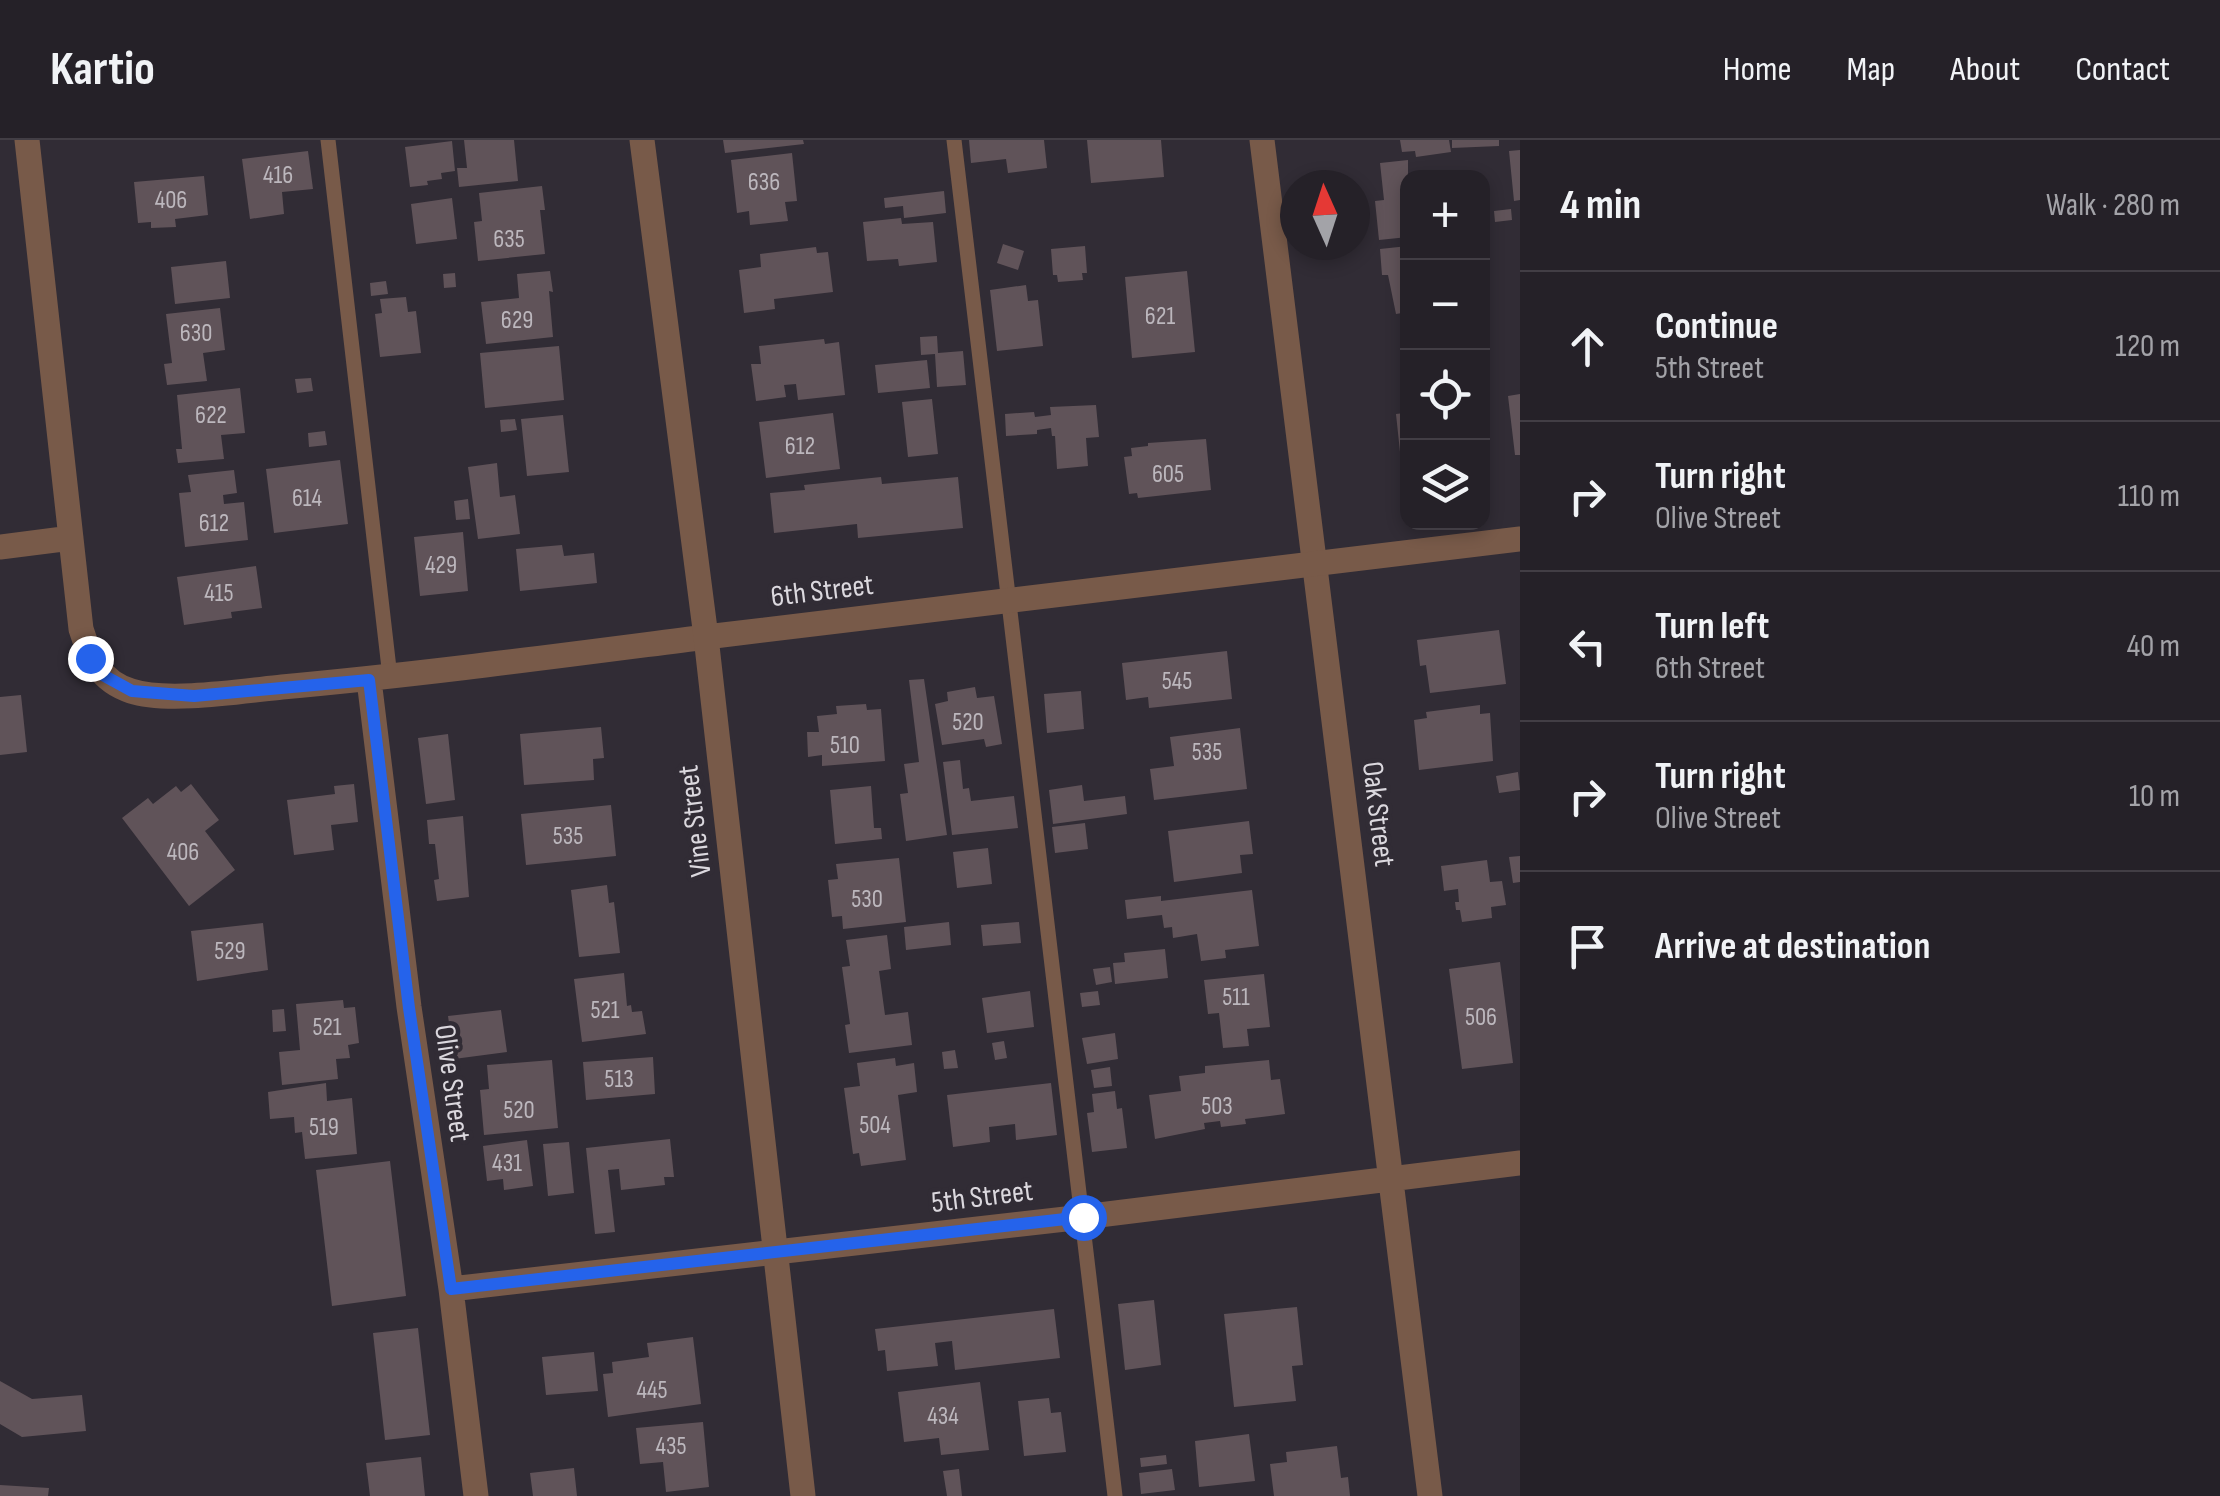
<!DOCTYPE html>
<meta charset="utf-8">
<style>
:root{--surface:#252128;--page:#312e34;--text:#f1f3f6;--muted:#a3a3a8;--line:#423e45}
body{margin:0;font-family:"Sofia Sans Condensed",sans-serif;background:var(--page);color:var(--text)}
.controls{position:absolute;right:30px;top:30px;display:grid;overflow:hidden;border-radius:20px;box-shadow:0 5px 15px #0003}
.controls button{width:90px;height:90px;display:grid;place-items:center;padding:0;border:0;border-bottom:2px solid var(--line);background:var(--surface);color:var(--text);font:50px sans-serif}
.compass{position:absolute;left:1280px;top:30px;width:90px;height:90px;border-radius:50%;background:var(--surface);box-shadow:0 5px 15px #0003;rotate:357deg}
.stop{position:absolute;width:30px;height:30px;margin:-22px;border:8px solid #2563eb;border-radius:50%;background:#fff}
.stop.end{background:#2563eb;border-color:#fff;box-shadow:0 2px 10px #0008}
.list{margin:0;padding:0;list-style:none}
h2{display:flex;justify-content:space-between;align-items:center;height:130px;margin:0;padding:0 40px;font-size:42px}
h2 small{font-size:32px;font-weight:400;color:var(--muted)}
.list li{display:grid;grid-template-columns:65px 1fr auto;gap:30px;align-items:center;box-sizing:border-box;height:150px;padding:0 40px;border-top:2px solid var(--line)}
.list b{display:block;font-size:38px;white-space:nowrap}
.list p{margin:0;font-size:32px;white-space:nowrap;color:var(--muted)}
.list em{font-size:32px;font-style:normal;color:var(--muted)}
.icon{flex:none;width:55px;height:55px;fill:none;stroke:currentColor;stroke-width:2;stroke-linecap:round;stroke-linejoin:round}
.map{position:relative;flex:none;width:1520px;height:1356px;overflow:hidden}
header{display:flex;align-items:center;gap:60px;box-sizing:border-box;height:140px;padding:0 50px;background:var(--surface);border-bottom:2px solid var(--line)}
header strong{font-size:48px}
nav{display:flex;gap:55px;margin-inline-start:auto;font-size:35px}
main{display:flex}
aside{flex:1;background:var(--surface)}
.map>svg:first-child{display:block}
</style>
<header>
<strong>Kartio</strong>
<nav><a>Home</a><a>Map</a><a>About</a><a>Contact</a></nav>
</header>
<main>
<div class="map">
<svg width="1520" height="1356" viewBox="0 0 1520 1356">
<rect width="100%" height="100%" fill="#312c35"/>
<path fill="#605359" d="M464,0H514L518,41L459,47L457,28H467Z
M723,0H803L804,4L725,13Z
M969,0H1044L1047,28L1008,33L1006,19L971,23Z
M1087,0H1161L1164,37L1091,43Z
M1400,0H1449L1451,12L1416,17L1415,11L1402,12Z
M1452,0H1499V6L1452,8Z
M452,1L455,31L441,33L442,39L427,41L428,45L410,47L405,7Z
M1520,10V60L1514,61L1509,11Z
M308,11L313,49L282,52L284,74L250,79L242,19Z
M792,13L797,61L785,62L788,81L750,85L749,71L737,73L731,20Z
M1408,20V97L1379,100L1375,61L1384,60L1380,23Z
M204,36L208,75L175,79L176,87L151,88V82L138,83L134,42Z
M542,46L545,70H540L545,114L478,121L474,82L482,81L479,53Z
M944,51L946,73L904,78L903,66L885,68L884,58Z
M452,58L457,99L416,104L411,64Z
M1511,69L1512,80L1495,82L1494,71Z
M901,78L902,84L933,82L937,122L899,126L898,119L867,121L863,82Z
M1003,104L1024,111L1018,130L997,123Z
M1085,106L1087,133H1082L1083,140L1058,142L1057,135H1053L1051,109Z
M1408,106V172L1396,174L1388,135H1382L1380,109Z
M816,107L817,113L828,112L833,152L774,159L775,169L744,173L739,130L761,127L760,114Z
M226,121L230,158L175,164L171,127Z
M550,131L553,152L549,151L553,197L486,204L481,162L519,158L517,134Z
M1187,131L1195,212L1132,218L1125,137Z
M455,133L456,147L444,148L443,134Z
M386,141L388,154L371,156L370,143Z
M1026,145L1028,161L1038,160L1043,206L997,211L990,150Z
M406,157L408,172L416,171L421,213L380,217L375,174L382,173L380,159Z
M220,168L225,210L203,213L207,241L167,245L164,224L172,223L166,174Z
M937,196L938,213L963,211L966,245L937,247L935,214L921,215L920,197Z
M824,199L825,204L839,202L845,255L798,260L796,244L784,245L786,257L756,261L751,224H761L759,206Z
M559,206L564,260L485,268L480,213Z
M927,220L930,248L878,253L875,225Z
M311,238L313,251L297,253L295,239Z
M240,248L245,293L221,295L224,319L178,323L176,309H182L177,255Z
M1520,254V315H1515L1508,256Z
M932,259L938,314L908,317L902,262Z
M1408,261V311L1400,312L1396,274L1404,273L1403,262Z
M1096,265L1099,297L1086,298L1088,326L1057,329L1055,296H1052L1051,288L1037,290V294L1006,296L1005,274L1034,272L1035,277L1051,275L1050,267Z
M833,273L840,329L766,338L759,282Z
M563,275L569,332L527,336L521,279Z
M515,279L517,290L501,292L500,280Z
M325,291L327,305L309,307L308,293Z
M1206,299L1211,350L1138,358L1137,353L1129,354L1124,317L1132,316L1131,308L1148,306V303Z
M340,320L348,384L274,393L266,329Z
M497,323L500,357L515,355L520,394L478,399L468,327Z
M234,330L237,353L223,355L224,364L244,362L248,400L185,407L179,353L191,352L188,335Z
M881,337L882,344L958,337L963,388L858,398L857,384L774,393L770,353L805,350L804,345Z
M468,359L470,379L456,380L454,361Z
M463,392L468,451L420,456L414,397Z
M562,405L564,416L594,413L597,443L520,451L516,409Z
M256,426L262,468L231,472L232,478L184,485L177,437Z
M1499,490L1506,544L1430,553L1426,525L1420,526L1417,500Z
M1227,511L1232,559L1149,568L1148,557L1126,560L1122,523Z
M924,539L947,695L906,701L900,654L908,653L904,624L919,622L909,540Z
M975,547L977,558L994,556L1002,604L986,607L984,599L942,605L935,564L948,561L947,552Z
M1081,551L1084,589L1047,593L1044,554Z
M21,555L27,612L0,615V557Z
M866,564L867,570L881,569L885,621L822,626V615L808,617L807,592H819L817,576L837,574L836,566Z
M1480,565V574L1490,573L1493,621L1419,630L1414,580L1427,578L1426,572Z
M601,587L604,618L593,619L594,640L524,645L520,594Z
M1240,588L1247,649L1154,660L1150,629L1174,626L1170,597Z
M448,594L455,660L426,664L418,598Z
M960,620L963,649L969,648L971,661L1014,656L1018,688L952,695L943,622Z
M1518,632L1520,650L1499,653L1496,636Z
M191,644L219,680L205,691L235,730L189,766L122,678L148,658L153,664L176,646L181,652Z
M354,644L358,682L331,685L334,710L294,715L287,660L335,654L334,646Z
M1082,645L1084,661L1125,656L1127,674L1053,684L1049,650Z
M871,646L874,688H881L882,699L835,704L830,650Z
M611,665L616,716L526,725L521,674Z
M463,676L469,757L437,761L434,740L439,739L435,704H429L427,680Z
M1249,681L1253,714L1240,715L1242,733L1174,742L1168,691Z
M1085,683L1088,709L1055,713L1052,687Z
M988,708L992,744L957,748L953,712Z
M1520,716V742L1513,743L1509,717Z
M899,718L906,782L843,789L842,776L832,777L828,740L838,739L836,724Z
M1487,720L1490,742L1502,741L1506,765L1491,767L1492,778L1462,782L1460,770H1456L1455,762H1459L1458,749L1444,751L1441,726Z
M607,745L609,763L614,762L620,813L579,817L571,750Z
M1252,750L1259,806L1225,810L1226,818L1201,821L1197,794L1173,798L1172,787L1164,788L1162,775L1127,779L1125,760L1161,756V761Z
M949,782L951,805L906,810L904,787Z
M1019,782L1021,803L983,806L981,785Z
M263,783L268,830L197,841L191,791Z
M887,795L891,829L879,831L885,875L908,872L912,905L849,913L845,885L850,884L842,827L850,826L846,800Z
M1165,809L1168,838L1115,844L1113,823L1125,822L1124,813Z
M1500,822L1513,923L1462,929L1449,829Z
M1110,827L1112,842L1096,845L1093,829Z
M624,833L627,866L631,865L632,872L642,871L646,894L582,902L574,839Z
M1264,834L1270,887L1247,889L1249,906L1223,908L1219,873L1208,874L1204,840Z
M1030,851L1034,887L987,893L982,858Z
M1098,851L1100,865L1082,867L1080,853Z
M343,860L344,868L355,867L359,903L348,905L350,918L336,919L338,939L282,945L279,912L300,910L296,864Z
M284,869L286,891L273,892L272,870Z
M501,870L507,912L454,919L448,876Z
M1115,893L1118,919L1087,924L1082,898Z
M1004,901L1007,918L995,920L992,903Z
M955,910L958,928L944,929L942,912Z
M653,917L655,954L586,960L583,922Z
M895,918L896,926L914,923L917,952L898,955L906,1020L861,1026L859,1013L853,1014L844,948L860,946L857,923Z
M552,920L558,988L484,995L480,950L489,949L487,925Z
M1269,920L1271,940L1280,939L1285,974L1245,979L1246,984L1221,987L1220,981L1204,983L1205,989L1155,999L1149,955L1181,951L1179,936L1205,933V926Z
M1110,927L1112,946L1094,948L1091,930Z
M326,943L327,961L352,958L357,1014L305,1019L302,992L295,993L294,977L270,979L268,952Z
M1051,943L1057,995L1016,1000L1015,984L989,987L990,1002L953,1007L947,955Z
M1115,951L1117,969L1122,968L1127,1008L1092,1012L1087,973L1094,972L1092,954Z
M670,999L674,1037H664L665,1045L621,1050L619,1029L608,1030L615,1092L595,1094L586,1008Z
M527,1000L533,1046L504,1050L503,1039L487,1041L483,1006Z
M569,1002L574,1053L548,1056L543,1004Z
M390,1021L406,1156L332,1166L316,1030Z
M1154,1160L1161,1225L1125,1230L1118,1164Z
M1297,1167L1303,1225L1292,1226L1296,1261L1234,1267L1224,1174Z
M1054,1169L1060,1218L955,1230L952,1201L935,1203L938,1226L887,1231L885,1210L878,1211L875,1189Z
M418,1188L430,1295L385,1300L373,1193Z
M693,1197L701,1264L608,1277L603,1234L613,1233L612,1222L649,1217L647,1203Z
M594,1212L598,1251L546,1255L542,1217Z
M0,1241L32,1259L82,1255L86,1291L22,1297L0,1284Z
M980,1242L989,1310L941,1315L939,1298L904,1302L898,1252Z
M1049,1258L1051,1273L1061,1272L1066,1312L1024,1316L1018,1261Z
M703,1282L709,1347L666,1352L663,1322L640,1324L636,1288Z
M1249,1294L1255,1341L1199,1347L1195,1301Z
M1337,1306L1341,1338L1348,1337L1350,1356H1274L1270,1324L1287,1322L1286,1312Z
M1166,1315L1167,1324L1141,1327L1140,1318Z
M421,1317L425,1356H370L366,1323Z
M574,1328L577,1356H533L530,1333Z
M959,1329L962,1356H947L943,1331Z
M1172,1329L1175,1350L1141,1354L1139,1333Z
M0,1345L49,1348L48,1356H0Z"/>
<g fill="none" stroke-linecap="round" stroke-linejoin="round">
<path stroke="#785a49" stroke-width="15" d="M328,0L390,537
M954,0L1115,1356"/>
<path stroke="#785a49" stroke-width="25" d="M27,0L81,489C90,518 100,541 131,551C167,563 243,551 282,547C424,534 565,515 706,497
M1262,0L1430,1356
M0,407L71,398
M369,540L409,867L451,1149L476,1356
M451,1149L1083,1077L1520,1023"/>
<path stroke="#785a49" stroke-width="25" d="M642,0L706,497L803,1356
M706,497L1520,399"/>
</g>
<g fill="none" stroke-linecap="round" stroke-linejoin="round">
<path stroke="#2563eb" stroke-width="12" d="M90,518L101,534L132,551L194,556L369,540L409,868L451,1149L1083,1077"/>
</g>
<g text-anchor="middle" stroke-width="9" stroke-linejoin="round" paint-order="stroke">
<g font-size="25" fill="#bcb7bd">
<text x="278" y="43">416</text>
<text x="764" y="50">636</text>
<text x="171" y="68">406</text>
<text x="509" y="107">635</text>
<text x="1160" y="184">621</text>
<text x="517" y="188">629</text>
<text x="196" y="201">630</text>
<text x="211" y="283">622</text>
<text x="800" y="314">612</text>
<text x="1168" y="342">605</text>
<text x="307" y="366">614</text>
<text x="214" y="391">612</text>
<text x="441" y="433">429</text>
<text x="219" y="461">415</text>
<text x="1177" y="549">545</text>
<text x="968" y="590">520</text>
<text x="845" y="613">510</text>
<text x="1207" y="620">535</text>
<text x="568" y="704">535</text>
<text x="183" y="720">406</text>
<text x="867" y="767">530</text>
<text x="230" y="819">529</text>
<text x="1236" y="865">511</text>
<text x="605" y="878">521</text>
<text x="1481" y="885">506</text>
<text x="327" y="895">521</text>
<text x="619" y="947">513</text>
<text x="1217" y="974">503</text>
<text x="519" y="978">520</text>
<text x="875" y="993">504</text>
<text x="324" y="995">519</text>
<text x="507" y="1031">431</text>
<text x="652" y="1258">445</text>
<text x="943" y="1284">434</text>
<text x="671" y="1314">435</text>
</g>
<g font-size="30" fill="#dbd8de" stroke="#312c35">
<text transform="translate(822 450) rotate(-7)" y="10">6th Street</text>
<text transform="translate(1379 674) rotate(83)" y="10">Oak Street</text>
<text transform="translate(694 681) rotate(-97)" y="10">Vine Street</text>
<text transform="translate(453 943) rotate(82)" y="10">Olive Street</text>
<text transform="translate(982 1056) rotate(-7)" y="10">5th Street</text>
</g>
</g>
</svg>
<div class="controls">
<button>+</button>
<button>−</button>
<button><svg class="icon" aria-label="locate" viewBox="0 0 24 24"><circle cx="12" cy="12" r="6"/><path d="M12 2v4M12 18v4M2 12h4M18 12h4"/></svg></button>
<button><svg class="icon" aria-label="layers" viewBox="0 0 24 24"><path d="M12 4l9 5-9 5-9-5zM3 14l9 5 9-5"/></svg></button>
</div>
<svg class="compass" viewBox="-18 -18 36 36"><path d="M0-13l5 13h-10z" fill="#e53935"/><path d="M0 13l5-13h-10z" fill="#a3a3a8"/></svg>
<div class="stop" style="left:1083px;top:1077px"></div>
<div class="stop end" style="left:90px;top:518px"></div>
</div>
<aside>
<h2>4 min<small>Walk · 280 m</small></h2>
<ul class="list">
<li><svg class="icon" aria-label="ahead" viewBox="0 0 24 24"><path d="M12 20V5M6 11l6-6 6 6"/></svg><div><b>Continue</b><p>5th Street</p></div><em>120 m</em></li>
<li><svg class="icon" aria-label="right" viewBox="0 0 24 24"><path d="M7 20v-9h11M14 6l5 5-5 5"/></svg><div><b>Turn right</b><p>Olive Street</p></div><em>110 m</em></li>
<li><svg class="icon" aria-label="left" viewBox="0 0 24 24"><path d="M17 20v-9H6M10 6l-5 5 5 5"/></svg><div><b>Turn left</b><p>6th Street</p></div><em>40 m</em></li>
<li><svg class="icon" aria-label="right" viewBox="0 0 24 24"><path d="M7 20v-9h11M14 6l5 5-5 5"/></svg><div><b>Turn right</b><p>Olive Street</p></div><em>10 m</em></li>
<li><svg class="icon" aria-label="arrive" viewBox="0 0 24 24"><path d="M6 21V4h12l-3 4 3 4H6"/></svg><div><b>Arrive at destination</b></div></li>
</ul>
</aside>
</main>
